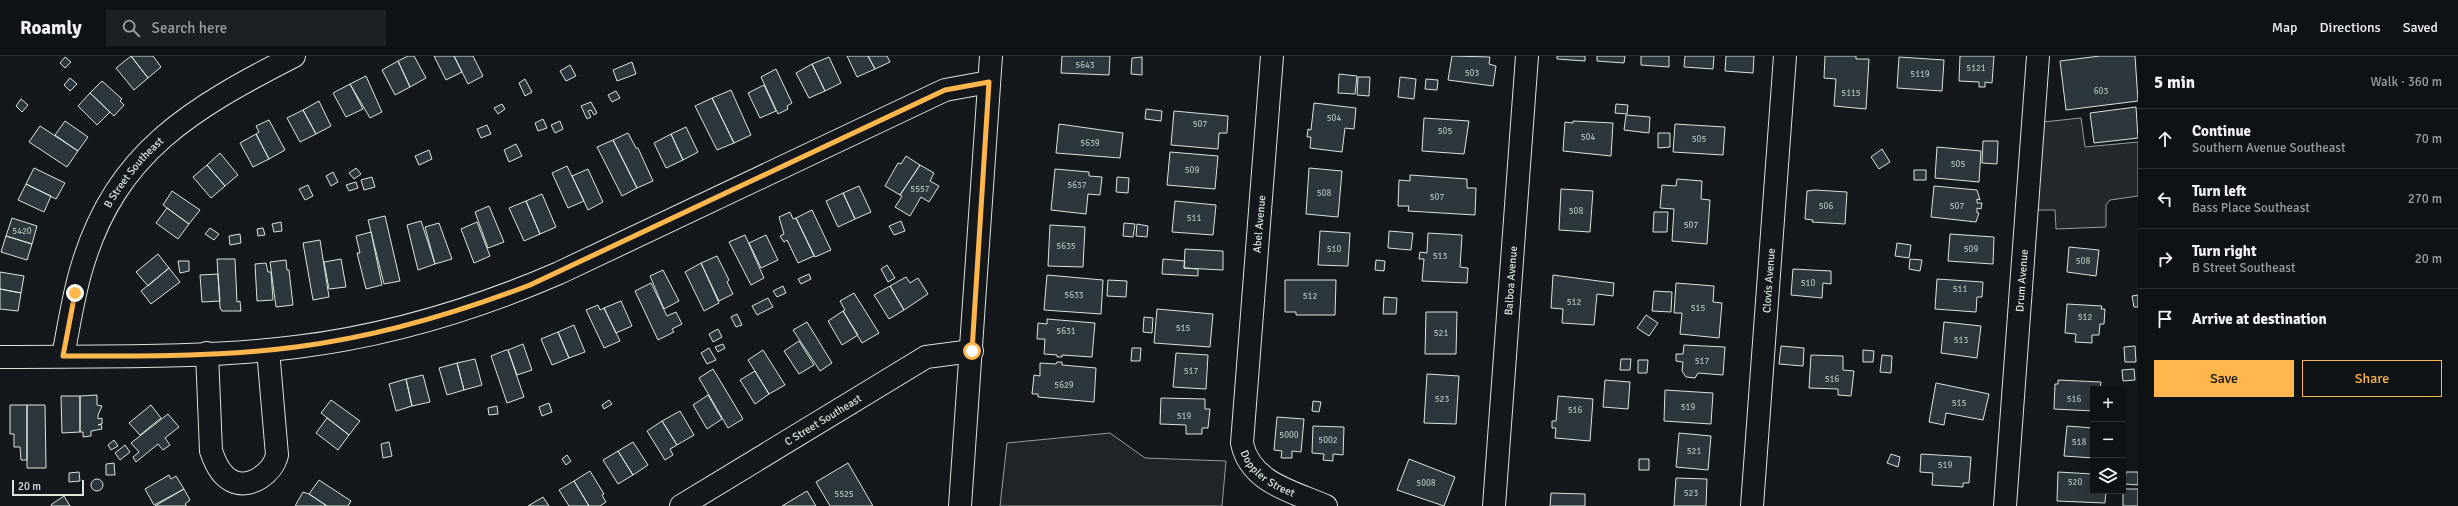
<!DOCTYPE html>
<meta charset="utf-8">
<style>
:root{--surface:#0f1215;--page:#1d2022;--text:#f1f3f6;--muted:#9b9ea0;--line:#2f3234;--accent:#ffb74d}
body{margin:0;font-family:Signika,sans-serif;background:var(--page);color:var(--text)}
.controls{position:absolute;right:12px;bottom:12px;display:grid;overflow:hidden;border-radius:0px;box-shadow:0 4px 16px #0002}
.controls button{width:36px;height:36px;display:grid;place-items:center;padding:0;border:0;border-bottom:1px solid var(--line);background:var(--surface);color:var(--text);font:20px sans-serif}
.scale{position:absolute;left:12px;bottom:10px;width:72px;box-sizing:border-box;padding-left:4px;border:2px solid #d8e6dc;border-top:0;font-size:11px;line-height:14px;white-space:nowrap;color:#d8e6dc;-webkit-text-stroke:3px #14181c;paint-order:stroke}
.stop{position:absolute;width:12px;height:12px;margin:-9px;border:3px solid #ffb74d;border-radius:50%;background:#fff}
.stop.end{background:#ffb74d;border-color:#fff;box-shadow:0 1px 4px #0008}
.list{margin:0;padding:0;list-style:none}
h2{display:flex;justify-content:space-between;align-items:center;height:52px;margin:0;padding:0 16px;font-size:17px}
h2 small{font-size:13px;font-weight:400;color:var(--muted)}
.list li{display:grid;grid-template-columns:26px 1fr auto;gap:12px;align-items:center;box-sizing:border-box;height:60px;padding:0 16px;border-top:1px solid var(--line)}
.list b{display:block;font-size:15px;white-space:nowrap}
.list p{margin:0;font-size:13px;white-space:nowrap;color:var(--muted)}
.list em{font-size:13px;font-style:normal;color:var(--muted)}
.actions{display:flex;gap:8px;padding:12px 16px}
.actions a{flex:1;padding:9px 0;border:1px solid var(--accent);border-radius:0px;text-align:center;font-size:14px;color:var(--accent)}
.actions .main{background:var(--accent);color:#111}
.icon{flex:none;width:22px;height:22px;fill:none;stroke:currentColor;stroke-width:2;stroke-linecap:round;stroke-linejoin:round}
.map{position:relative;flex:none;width:2138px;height:450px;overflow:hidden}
header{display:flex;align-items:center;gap:24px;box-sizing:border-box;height:56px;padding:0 20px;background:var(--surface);border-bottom:1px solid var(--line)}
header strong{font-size:19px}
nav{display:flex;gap:22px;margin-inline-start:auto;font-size:14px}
.search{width:280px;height:36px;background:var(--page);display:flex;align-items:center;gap:10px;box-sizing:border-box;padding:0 14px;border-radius:0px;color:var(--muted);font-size:15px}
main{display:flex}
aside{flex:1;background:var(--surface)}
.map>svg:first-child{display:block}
</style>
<header>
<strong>Roamly</strong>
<div class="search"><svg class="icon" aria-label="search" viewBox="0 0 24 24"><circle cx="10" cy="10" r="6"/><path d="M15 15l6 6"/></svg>Search here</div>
<nav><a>Map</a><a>Directions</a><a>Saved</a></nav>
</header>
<main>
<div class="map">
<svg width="2138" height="450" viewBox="0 0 2138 450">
<rect width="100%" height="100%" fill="#14181c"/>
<path fill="#202428" stroke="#939e99" d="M1110,377L1145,402L1226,405L1222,450H1000L1007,387Z"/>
<path fill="#24282b" stroke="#939e99" d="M2081,62L2085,91L2138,86V140L2110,144L2106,149V171L2056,173L2055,154H2036L2043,66Z"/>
<path fill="#2c363c" stroke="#d8e6dc" d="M131,0L148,22L134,34L116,12Z
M131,0H153L161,11L148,22Z
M408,0H414L426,22L410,31L398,5Z
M434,0H454L462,16L446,24Z
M454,0H473L483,20L468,28Z
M847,0H868L875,13L857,21Z
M868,0H887L890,6L875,13Z
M1062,0H1110L1109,19L1061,17Z
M1452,0L1490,1L1489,8L1496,10L1493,30L1448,24Z
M1557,0H1585V5L1557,3Z
M1597,0H1625L1624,7L1597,5Z
M1641,0H1669V11L1641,9Z
M1685,0H1714L1713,13L1684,11Z
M1726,0H1754L1753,17L1725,15Z
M1825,0H1856V3H1869L1866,53L1834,50L1836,23L1824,22Z
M1960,0H1994L1992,27L1985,26V31H1979V26L1959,25Z
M2100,0H2135L2138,45L2066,54L2060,5Z
M65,1L71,6L65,12L60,7Z
M829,1L841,27L825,35L812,8Z
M1142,1V19L1131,18L1132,2Z
M1899,1L1944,4L1942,35L1897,32Z
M398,5L410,31L395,39L382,14Z
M632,6L636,18L617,25L613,14Z
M812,8L825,35L809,42L796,17Z
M570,9L576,20L566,25L560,15Z
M776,13L792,47L787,50L788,53L778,58L761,21Z
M1339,18L1357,20L1355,38L1338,37Z
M366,20L382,56L370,62L350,28Z
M1358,21H1370L1369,40L1357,39Z
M1400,21L1416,23L1414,43L1398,41Z
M70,22L77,28L70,35L64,29Z
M525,23L532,36L525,40L519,27Z
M1426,23L1438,24L1437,34L1425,33Z
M102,25L122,43L120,45L124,49L114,60L90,37Z
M350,28L363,53L346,61L333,37Z
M764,29L776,55L760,62L748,37Z
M731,34L751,79L734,87L712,42Z
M616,35L620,42L612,46L608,39Z
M90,37L110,56L97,69L78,50Z
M712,42L734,87L717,94L695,50Z
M21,43L28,49L22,56L16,50Z
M319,45L331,70L316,78L303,54Z
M591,46L597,57L594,59L591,54L588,55L591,61L587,63L581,50Z
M1314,47L1356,52L1354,73L1345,72L1342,96L1310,92L1311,81H1307L1308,73L1311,74Z
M502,48L505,53L498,58L494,52Z
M1616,48L1628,49L1627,58L1615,57Z
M2136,51L2138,82L2094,87L2090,57Z
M1146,53L1162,55L1161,65L1145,63Z
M303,54L316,78L300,86L287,62Z
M1174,55L1228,60L1227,77H1219L1218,93L1171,89Z
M1626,59L1650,61L1649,77L1624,74Z
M1424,62L1469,65L1464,98L1422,95Z
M543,63L547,72L538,75L535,67Z
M269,64L285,94L269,103L256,78L259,76L256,70Z
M65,65L88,81L78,95L55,79Z
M560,65L563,73L555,77L551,69Z
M1573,65L1613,67L1611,100L1563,95L1565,66L1573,67Z
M1059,68L1123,77L1120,102L1056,97Z
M1675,68L1725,71L1723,99L1673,96Z
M487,69L491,78L481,82L477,73Z
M40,70L78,95L67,111L29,86Z
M686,71L698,96L683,104L671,78Z
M628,77L636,92H638L653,125L637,132L613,84Z
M1658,77H1670V91L1658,92Z
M256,78L269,103L253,111L240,87Z
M671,78L683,104L666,112L654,87Z
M613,84L637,132L622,140L597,91Z
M1983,85H1998L1997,108L1982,107Z
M516,88L522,100L509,106L504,94Z
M1937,91L1981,95L1979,126L1935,122Z
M1882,93L1890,106L1879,113L1871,101Z
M429,94L432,103L419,109L415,100Z
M1170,96L1218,100L1215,133L1167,129Z
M220,97L238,119L225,130L207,109Z
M906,100L920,109L900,139L885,130L898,107L901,108Z
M207,109L225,130L211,142L193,121Z
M920,109L934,117L930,125L939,130L929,146L921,141L910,160L895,151L902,140L900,139Z
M567,110L584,145L568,152L552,117Z
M34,112L65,127L56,143L26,128Z
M356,112L361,118L354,123L349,117Z
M1309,112L1342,115L1338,161L1306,158Z
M588,113L603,146L588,154L572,120Z
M1055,113L1089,116V120L1102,121L1100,139L1088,138L1086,158L1051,154Z
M1914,114H1926V124H1914Z
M333,116L338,126L331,130L326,120Z
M1410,119L1467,123V132H1476L1475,159L1408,155L1409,150H1398L1399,124L1410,125Z
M372,121L375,131L364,134L361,124Z
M1117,121L1129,122L1128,137L1116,136Z
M1677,123L1702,125L1701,143L1710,144L1707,188L1672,185L1674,153L1660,152L1662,129L1676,130Z
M356,126L358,132L349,135L346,129Z
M26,128L51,140L44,156L18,144Z
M308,129L313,140L305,144L299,133Z
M859,130L871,156L855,163L843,137Z
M1934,130L1977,134L1980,144L1977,143V147H1982L1981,153L1977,152V157H1979L1976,166L1931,161Z
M1561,133L1593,135L1590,176L1559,174Z
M1815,134L1847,136L1845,168L1812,166L1813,164L1805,163L1807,135Z
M172,135L200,154L189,168L163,149Z
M843,137L855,163L838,171L826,145Z
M542,138L556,171L540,178L526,145Z
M526,145L540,178L524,185L509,152Z
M1175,145L1216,149L1213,179L1172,176Z
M489,150L504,186L488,192L475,156Z
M167,152L189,168L178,183L156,167Z
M812,154L831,194L815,201L796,162Z
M790,156L793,163L796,162L814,200L798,207L787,184L784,186L780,180L784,178L779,161Z
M1654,156H1668L1667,176H1653Z
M385,160L400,225L384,228L368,164Z
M12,162L37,170L32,188L6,180Z
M421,165L435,208L418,214L407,169Z
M901,165L905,175L894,179L889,170Z
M281,166L282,175L274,176L272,168Z
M477,166L490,200L474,207L461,173Z
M439,167L452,203L435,208L425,171Z
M1124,167L1135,168L1133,181L1123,180Z
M1137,168L1148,170L1147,181L1136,180Z
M1050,169L1085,171L1083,211L1048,210Z
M210,172L219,178L214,184L205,178Z
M263,172L265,179L258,180L257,173Z
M1320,175L1350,177L1348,210L1318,209Z
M1389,175L1413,177L1411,194L1388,192Z
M371,176L382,229L366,233L357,197H360L356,180Z
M1428,177L1462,179L1460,211L1468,212L1467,227L1422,225L1424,203H1419L1420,196L1427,197Z
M240,178L241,187L230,189L229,180Z
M1950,178L1994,181L1993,208L1948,205Z
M745,179L764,222L751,229L729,186Z
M766,179L778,204L761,212L749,187Z
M6,180L32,188L27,204L1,196Z
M320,184L329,241L313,244L303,187Z
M1897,187L1911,189L1909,202L1895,200Z
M2069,191L2099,194L2096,220L2067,216Z
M1185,193L1223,195V214L1184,212Z
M158,198L169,212L148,230L136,216Z
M717,200L729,224L727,226L733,238L719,245L701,207Z
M217,203H235L237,246L240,245L241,255H222L220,252Z
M341,203L346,231L329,233L324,206Z
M1163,203L1185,205L1184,212L1198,213V220L1162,218Z
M1910,203L1922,204L1920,215L1909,213Z
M286,204L287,214H289L293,249L276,251L270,206Z
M1376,204L1385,205L1384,215L1375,214Z
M178,205H189V215L180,217Z
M266,207L268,216H271L273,244L257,245L255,208Z
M701,207L719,247L704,255L685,216Z
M887,209L895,222L888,226L881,213Z
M169,212L180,226L151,248L141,235Z
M1793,213L1831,215V228L1823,227L1822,242L1791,239Z
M663,214L679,245L664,253L650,220Z
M0,216L24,220L21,237L0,233Z
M218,218L220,245L202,246L200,219Z
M809,218L811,223L801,228L798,223Z
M1047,219L1103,224L1101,258L1044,254Z
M1553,219L1614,227L1613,240L1597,238L1594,269L1562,267L1563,253L1551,252Z
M906,221L910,227L918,222L928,238L904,254L890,230Z
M1937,223L1983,226L1982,241H1977L1976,256L1935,253Z
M1108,224L1127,225L1126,241L1107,240Z
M1285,224H1336L1335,259H1296V256H1285Z
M651,227L667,260L676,256L682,268L672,273L674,276L658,284L635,235Z
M1676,227L1714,230L1713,246L1722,247L1719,282L1680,278L1682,257H1674Z
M783,230L786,237L777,241L773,235Z
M890,230L904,254L889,263L874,239Z
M0,233L21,237L18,255L0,253Z
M1654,235L1672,236L1671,256L1652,255Z
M854,237L879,277L862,287L843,255L845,254L840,245Z
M2138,239V251H2134L2132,240Z
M1384,241L1397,242L1396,258H1383Z
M768,242L773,251L757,259L752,250Z
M621,245L632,270L616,277L604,252Z
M2067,248L2102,250L2101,253H2105L2104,268H2100L2099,279H2092V287L2075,286L2076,278L2065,277Z
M598,249L600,254L604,252L620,285L604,292L586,254Z
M1157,253L1213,258L1210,291L1154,287Z
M843,255L858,279L842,289L828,265Z
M1426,256H1457L1456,298H1425Z
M737,258L742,269L736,271L731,261Z
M1646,259L1658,267L1649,280L1637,272Z
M1144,261L1153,262L1152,277L1143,276Z
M1047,263L1095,267L1092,301L1062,299V301H1057V299L1044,298L1045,283H1037L1038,267L1047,268Z
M807,266L832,307L820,315L793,274Z
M1944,266L1981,270L1977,302L1941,297Z
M574,269L585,296L569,302L558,276Z
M718,273L722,281L713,286L709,278Z
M558,276L569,302L552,309L541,283Z
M799,285L814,309L799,318L784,295Z
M523,288L532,314L517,319L508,294Z
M723,288L725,292L718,296L715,291Z
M1684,289L1725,291L1723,319L1698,317L1695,322L1686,321L1682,315L1683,306L1676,305V298H1683Z
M1781,290L1804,292L1803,310L1779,308Z
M2135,290L2136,306H2125L2124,291Z
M709,292L716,304L707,308L701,297Z
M1132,292H1141L1140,305H1131Z
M506,294H508L524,341L507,347L491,300Z
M763,294L785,329L769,338L748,304Z
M1863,294L1874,295L1873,306H1863Z
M1176,297L1208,299L1206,333L1173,331Z
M1811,299L1843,300V314L1854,315L1851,340L1838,339V333L1809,332Z
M1882,299L1892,300L1891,317L1880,316Z
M475,303L482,329L464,334L457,307Z
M1621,303H1631L1630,314H1620Z
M1638,304H1648L1647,317H1638Z
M1057,306H1062V309L1096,312L1094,346L1038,341V338H1032L1034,319L1040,320V307L1056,308Z
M457,307L464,334L447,339L439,312Z
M713,313L743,363L728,372L699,322Z
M2134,313L2135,324L2123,325L2122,314Z
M755,315L769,338L755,348L740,324Z
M1427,318L1459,320L1456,368L1424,367Z
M423,319L430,346L412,350L406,323Z
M406,323L412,350L396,355L389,328Z
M1605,324L1630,326L1628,353L1603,351Z
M2058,324L2101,326L2100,333H2093V355L2054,353L2055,328H2058Z
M1936,327L1989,338L1983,364L1946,357L1944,369L1929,366Z
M1665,334L1713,337L1711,368L1664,365Z
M97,339V349L102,350L98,359V363L102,362V368L98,369L101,368L102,373L91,375V380L83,381V376H80V340Z
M708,339L722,363L707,373L693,349Z
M61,340H80V376L62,377Z
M1558,340L1593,343L1590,385L1555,382L1556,372H1552V365H1556Z
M1161,342L1205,343V353H1210L1208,372H1202V378H1186V369L1160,368Z
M331,344L360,365L349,379L321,357Z
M609,344L612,348L604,353L602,349Z
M1313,345L1321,346L1319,356L1312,355Z
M549,347L552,356L542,360L539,351Z
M10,349H27V404H21L20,391H14V378H10Z
M27,349H45L46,412H27Z
M151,349L161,362L140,379L129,367Z
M497,350L498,358L489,359L488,352Z
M680,355L694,379L677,389L662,365Z
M168,358L179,371L165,382L170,389L163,394L158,388L136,406L133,401L139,396L131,387Z
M1277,361L1304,363L1301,396L1292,395V402H1281L1282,395L1274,394Z
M327,362L349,379L338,394L316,377Z
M662,365L677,389L670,393L673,399L665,404L647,375Z
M1313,370L1344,371L1343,399L1333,398V405L1323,404L1324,398L1312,397Z
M2067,370L2093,372V402L2064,400Z
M1679,377L1711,380L1708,414L1676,411Z
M114,384L118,390L111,394L108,389Z
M389,386L392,400L383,402L381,388Z
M633,386L648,409L633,419L618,395Z
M125,389L130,396L120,404L115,397Z
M618,395L633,419L618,428L603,404Z
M1891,398L1900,401L1898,411L1887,407Z
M1921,398L1971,401L1969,427H1963V431L1932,429L1933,417L1920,416Z
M567,399L571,405L566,409L562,403Z
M1409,403L1455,421L1444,450L1397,434Z
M1639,403H1649V414H1639Z
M114,407L115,419H106V408Z
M848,407L873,450H830L816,426Z
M590,415L604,438L602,439L606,446L600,450H589L574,425Z
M79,416L80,425L69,426V417Z
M2058,416L2093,418V435H2106L2105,447L2057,445Z
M2126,416H2138V429L2125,428Z
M169,419L171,423L176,420L184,433L154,449L145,433Z
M1676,422L1707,423L1706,450H1674Z
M91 429a6 6 0 1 1 12 0a6 6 0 1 1-12 0Z
M319,424L351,445L348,450H327L309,438Z
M574,425L589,450H569L559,434Z
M184,433L190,444L185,448L187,450H155Z
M2123,433H2138V450H2123Z
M807,435L816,450H782Z
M303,436L309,438L327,450H295Z
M1551,437L1585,438V450H1550Z
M64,440L70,450H51L52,448Z
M543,441L549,450H528Z"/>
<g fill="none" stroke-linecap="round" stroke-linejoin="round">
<g stroke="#d8e6dc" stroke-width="24">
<g id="minor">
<path id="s1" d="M1272,0L1242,387C1250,427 1294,436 1326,450"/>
<path d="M207,297L211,395C215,406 220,419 232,425C251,434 273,416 277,399L268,294"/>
<path id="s2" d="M63,300C69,270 73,240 82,211C116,95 193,52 294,0"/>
<path d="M0,301C98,300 198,303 296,291C386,280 476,253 559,217L945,34L989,26"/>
<path id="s3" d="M681,450L926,301L972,295"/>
<path id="s4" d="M1494,450L1527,0"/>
<path id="s5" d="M1752,450L1785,0"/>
<path id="s6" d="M2005,450L2038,0"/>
</g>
</g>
<g stroke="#d8e6dc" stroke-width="24">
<path id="secondary" d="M960,450L991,0"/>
</g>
<use href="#minor" stroke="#14181c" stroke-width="22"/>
<use href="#secondary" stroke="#14181c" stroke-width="22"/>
</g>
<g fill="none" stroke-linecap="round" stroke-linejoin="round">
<path stroke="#ffb74d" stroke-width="5" d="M75,237L63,300C140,300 219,301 296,291C376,281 454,258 530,229L945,34L989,26L972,295"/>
</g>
<g text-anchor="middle" stroke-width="3" stroke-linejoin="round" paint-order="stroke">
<g font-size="9" fill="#adbab4">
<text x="1085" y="12">5643</text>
<text x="1976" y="15">5121</text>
<text x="1472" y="20">503</text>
<text x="1920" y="21">5119</text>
<text x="2101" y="38">603</text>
<text x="1851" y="40">5115</text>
<text x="1334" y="65">504</text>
<text x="1200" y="71">507</text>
<text x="1445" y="78">505</text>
<text x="1588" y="84">504</text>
<text x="1699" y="86">505</text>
<text x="1090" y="90">5639</text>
<text x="1958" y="111">505</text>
<text x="1192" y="117">509</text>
<text x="1077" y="132">5637</text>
<text x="920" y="136">5557</text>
<text x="1324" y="140">508</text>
<text x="1437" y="144">507</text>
<text x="1826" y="153">506</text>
<text x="1957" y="153">507</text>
<text x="1576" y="158">508</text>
<text x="1194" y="165">511</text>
<text x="1691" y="172">507</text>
<text x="22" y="178">5420</text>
<text x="1066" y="193">5635</text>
<text x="1334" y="196">510</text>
<text x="1971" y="196">509</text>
<text x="1440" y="203">513</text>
<text x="2083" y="208">508</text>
<text x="1808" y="230">510</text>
<text x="1960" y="236">511</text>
<text x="1074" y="242">5633</text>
<text x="1310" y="243">512</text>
<text x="1574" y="249">512</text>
<text x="1698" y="255">515</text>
<text x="2085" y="264">512</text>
<text x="1183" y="275">515</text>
<text x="1066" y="278">5631</text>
<text x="1441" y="280">521</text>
<text x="1961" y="287">513</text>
<text x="1702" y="308">517</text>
<text x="1191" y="318">517</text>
<text x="1832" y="326">516</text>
<text x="1064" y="332">5629</text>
<text x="1442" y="346">523</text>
<text x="2074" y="346">516</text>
<text x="1959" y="350">515</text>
<text x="1688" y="354">519</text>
<text x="1575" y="357">516</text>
<text x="1184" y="363">519</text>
<text x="1289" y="382">5000</text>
<text x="1328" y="387">5002</text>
<text x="2079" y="389">518</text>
<text x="1694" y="398">521</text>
<text x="1945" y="412">519</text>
<text x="2075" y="429">520</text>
<text x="1426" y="430">5008</text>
<text x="1691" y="440">523</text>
<text x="844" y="441">5525</text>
</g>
<g font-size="11" fill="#d8e6dc" stroke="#14181c">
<text dy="4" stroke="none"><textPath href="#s2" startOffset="200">B Street Southeast</textPath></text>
<text transform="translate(1259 168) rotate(-85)" y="4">Abel Avenue</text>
<text dy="4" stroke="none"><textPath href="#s4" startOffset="226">Balboa Avenue</textPath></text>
<text dy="4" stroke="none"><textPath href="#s5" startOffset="226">Clovis Avenue</textPath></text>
<text dy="4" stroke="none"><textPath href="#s6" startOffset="226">Drum Avenue</textPath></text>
<text dy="4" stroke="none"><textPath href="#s3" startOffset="166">C Street Southeast</textPath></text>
<text dy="4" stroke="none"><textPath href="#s1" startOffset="430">Doppler Street</textPath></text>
</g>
</g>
</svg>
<div class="controls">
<button>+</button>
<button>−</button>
<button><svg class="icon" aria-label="layers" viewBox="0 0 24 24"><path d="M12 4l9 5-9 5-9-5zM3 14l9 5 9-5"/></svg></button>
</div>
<div class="scale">20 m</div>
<div class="stop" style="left:972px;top:295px"></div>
<div class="stop end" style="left:75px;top:237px"></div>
</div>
<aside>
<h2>5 min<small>Walk · 360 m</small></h2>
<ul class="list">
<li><svg class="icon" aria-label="ahead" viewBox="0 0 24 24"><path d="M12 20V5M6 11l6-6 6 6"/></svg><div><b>Continue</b><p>Southern Avenue Southeast</p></div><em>70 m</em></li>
<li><svg class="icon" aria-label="left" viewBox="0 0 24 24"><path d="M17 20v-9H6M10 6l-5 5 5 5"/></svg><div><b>Turn left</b><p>Bass Place Southeast</p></div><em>270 m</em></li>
<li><svg class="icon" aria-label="right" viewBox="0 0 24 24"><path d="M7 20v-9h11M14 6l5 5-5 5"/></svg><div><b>Turn right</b><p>B Street Southeast</p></div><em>20 m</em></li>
<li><svg class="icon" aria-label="arrive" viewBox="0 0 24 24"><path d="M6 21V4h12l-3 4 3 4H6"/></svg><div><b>Arrive at destination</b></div></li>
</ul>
<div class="actions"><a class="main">Save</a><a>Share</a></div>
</aside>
</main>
